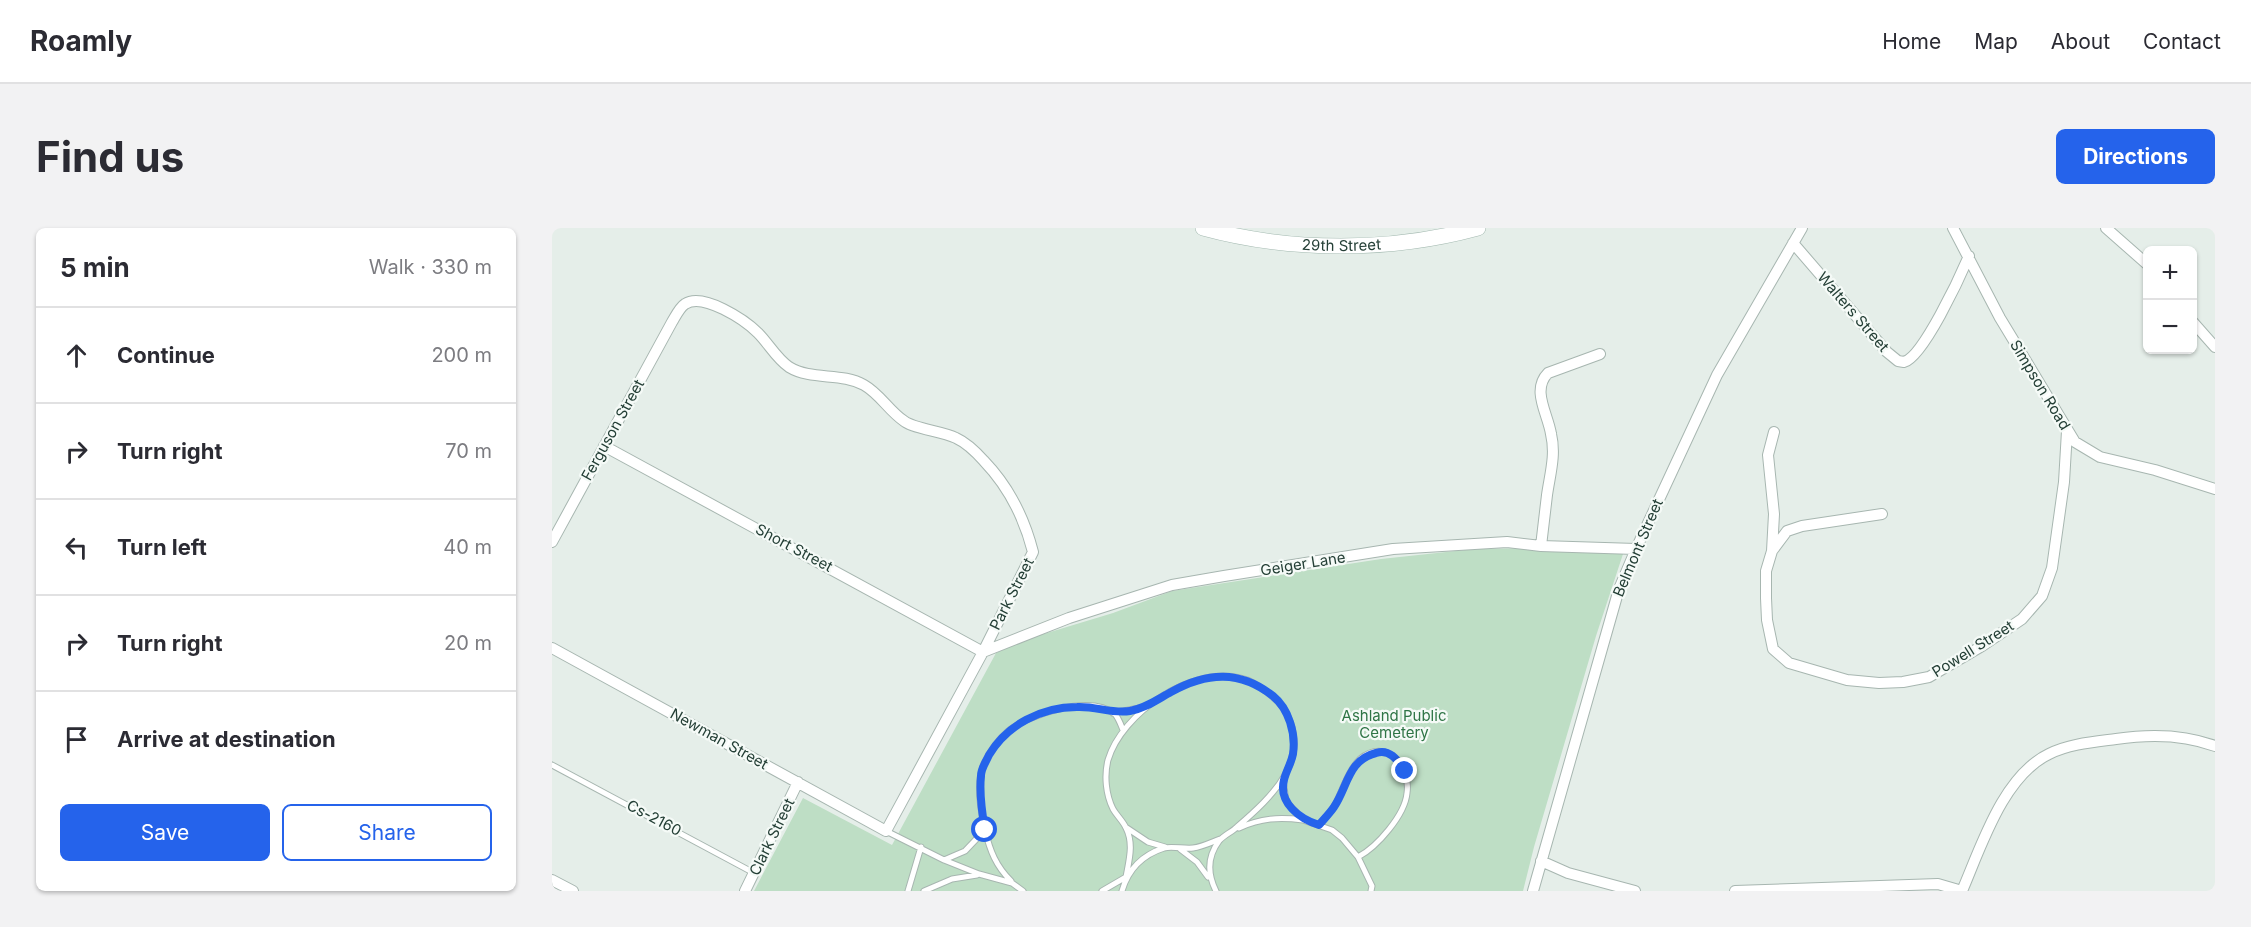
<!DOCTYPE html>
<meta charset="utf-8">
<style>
:root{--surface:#fff;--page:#f2f2f3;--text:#2b2b33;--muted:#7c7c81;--line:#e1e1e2;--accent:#2563eb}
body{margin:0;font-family:Inter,sans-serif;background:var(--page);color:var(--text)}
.controls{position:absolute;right:18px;top:18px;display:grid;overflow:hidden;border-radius:9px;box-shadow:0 2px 4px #0004}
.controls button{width:54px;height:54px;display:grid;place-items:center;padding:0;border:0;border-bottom:2px solid var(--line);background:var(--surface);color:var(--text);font:30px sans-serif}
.stop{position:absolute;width:18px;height:18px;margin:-14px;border:4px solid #2563eb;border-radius:50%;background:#fff}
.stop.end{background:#2563eb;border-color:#fff;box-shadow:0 2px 6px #0008}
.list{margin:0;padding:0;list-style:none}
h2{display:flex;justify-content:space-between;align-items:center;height:78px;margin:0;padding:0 24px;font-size:26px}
h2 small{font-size:20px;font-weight:400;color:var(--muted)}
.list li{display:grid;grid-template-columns:39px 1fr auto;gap:18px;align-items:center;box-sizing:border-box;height:96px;padding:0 24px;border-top:2px solid var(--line)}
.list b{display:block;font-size:22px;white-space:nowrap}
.list em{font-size:20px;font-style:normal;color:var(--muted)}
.actions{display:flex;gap:12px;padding:18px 24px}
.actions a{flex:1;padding:14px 0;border:2px solid var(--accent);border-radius:9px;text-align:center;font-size:21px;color:var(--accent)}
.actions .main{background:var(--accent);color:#fff}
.icon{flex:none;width:33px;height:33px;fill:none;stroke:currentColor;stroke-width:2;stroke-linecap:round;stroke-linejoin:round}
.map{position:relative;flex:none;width:1663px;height:663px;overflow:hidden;border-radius:9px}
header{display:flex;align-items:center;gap:36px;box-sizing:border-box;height:84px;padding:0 30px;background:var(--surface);border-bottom:2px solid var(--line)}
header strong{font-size:28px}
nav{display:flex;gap:33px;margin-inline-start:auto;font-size:21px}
.intro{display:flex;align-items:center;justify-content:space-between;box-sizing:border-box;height:144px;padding:0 36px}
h1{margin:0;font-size:42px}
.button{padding:15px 27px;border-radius:9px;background:var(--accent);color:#fff;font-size:21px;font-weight:700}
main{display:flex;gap:36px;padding:0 36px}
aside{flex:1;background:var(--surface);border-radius:9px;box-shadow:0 2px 4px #0004}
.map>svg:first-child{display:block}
</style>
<header>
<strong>Roamly</strong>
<nav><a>Home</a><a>Map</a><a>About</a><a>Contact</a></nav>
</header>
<div class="intro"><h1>Find us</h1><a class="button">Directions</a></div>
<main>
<aside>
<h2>5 min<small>Walk · 330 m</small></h2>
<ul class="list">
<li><svg class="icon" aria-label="ahead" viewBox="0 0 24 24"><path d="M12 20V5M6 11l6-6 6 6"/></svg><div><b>Continue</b></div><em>200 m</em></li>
<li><svg class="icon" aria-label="right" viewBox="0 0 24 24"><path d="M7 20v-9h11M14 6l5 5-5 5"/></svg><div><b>Turn right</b></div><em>70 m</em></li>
<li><svg class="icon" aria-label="left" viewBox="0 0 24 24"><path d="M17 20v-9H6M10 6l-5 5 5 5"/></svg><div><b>Turn left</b></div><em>40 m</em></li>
<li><svg class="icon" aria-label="right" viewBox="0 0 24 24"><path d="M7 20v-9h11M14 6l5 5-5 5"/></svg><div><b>Turn right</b></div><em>20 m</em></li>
<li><svg class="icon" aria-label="arrive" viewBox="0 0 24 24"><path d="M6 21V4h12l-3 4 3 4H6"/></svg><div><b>Arrive at destination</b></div></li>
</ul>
<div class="actions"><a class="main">Save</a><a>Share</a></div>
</aside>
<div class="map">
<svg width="1663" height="663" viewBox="0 0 1663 663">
<rect width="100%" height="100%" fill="#e5eee9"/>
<path fill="#bedec5" d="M984,320L1067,322L1071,326L1044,408L982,619L971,663H202L251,570L340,617L444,425L475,411L561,385L620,363L829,331L922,321Z"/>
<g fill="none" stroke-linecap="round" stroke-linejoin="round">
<g stroke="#a7b6b0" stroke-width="7">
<path id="lane" d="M561,485L592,479
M0,537L202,645
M731,552L734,573L751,592L780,602L790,610L806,629L820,658L819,663
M767,597C773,590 780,583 784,575C791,561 796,543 808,531C834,509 859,538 855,565C853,587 825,619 806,629
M575,600L596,614L613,619
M687,600C709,590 727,589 751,592
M433,602C438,623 444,638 459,653
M334,603L392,632L413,623L433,602C429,583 424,557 431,538C436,526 445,513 455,504C476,486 538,466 563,486C567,491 569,497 571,502
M628,621L645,634L656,649
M392,632L427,646L460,655L471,663
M356,663L369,619
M372,663L400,651L425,647
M550,663L574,649C577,632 582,616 574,600C571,593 565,588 561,581C554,567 552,548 556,532C570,485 639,438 688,450C698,452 705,457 712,462C720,468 727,473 732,481C762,530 720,569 685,599C680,604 672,607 667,613C655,629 655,645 664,663
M570,663C576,642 590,627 612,620C620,618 632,621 641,620C650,619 660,614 668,611"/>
</g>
<g stroke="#a7b6b0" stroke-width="12">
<path id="street" d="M1401,0L1448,90L1523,214L1548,229L1603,242L1663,261
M1554,0L1596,37
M1241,15L1335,124L1346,133L1352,134C1371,129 1408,49 1417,28
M1640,93L1663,119
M1222,204L1216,227L1222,286L1220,323L1214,343V370L1215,392L1221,421L1237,435L1295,452L1327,455L1351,454L1377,449L1430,418L1470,391L1490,368L1500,340L1512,254L1515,203
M52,218L431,424L517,390L620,357L672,348L841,321L955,314L989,318L1084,321
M0,314L120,94C123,89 128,79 133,76C151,64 193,92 206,105C217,116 224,130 237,139C260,153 289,144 312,157C328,166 337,183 352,193C362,201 390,203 404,210C415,215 424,224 432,233C457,259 472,289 481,324L431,424L334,603L0,420
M989,318C991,301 993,284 995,267C998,246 1004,227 999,206C996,186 979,162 996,145L1048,126
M1220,323L1235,303L1250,298L1330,286
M989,633L1016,645L1083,663
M0,652L21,663
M193,663L246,554
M981,663L1067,361L1084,321L1165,147L1250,0
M1183,663L1386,656L1410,663
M1410,663C1429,619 1451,548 1497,526C1517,516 1541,514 1564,511C1597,506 1631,506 1663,518"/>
</g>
<g stroke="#a3b9b0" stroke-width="16">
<g id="secondary">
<path id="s1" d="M651,0C739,24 838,24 926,0"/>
</g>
</g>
<use href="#lane" stroke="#fff" stroke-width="5"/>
<use href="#street" stroke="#fff" stroke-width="10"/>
<use href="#secondary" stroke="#fff" stroke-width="15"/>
</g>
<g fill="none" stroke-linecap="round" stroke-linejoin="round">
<path stroke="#2563eb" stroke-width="8" d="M433,602C430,585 427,566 429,548C429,540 434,534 437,527C455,497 489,479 525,479C544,478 560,486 578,483C594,480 606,471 619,464C655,444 688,442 721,468C737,481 744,506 741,526C739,536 734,543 732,552C726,575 748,591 767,597C772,591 778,585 782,579C796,558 796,532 824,525C838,520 846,533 853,543"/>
</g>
<g text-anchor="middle" stroke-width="4.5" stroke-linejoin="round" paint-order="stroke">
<g font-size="15" fill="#243f36" stroke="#f5faf7">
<text dy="5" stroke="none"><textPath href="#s1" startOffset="140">29th Street</textPath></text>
<text transform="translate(1301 84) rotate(49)" y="5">Walters Street</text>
<text transform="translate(1488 157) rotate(59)" y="5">Simpson Road</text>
<text transform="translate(61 202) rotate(-61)" y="5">Ferguson Street</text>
<text transform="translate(242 320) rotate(28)" y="5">Short Street</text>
<text transform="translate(1086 320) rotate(-67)" y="5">Belmont Street</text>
<text transform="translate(751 336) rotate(-9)" y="5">Geiger Lane</text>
<text transform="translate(460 366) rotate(-63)" y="5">Park Street</text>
<text transform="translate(1421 421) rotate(-32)" y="5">Powell Street</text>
<text transform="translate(167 511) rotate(29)" y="5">Newman Street</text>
<text transform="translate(102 590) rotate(28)" y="5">Cs-2160</text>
<text transform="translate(220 609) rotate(-64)" y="5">Clark Street</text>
</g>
<g font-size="15" fill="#2f7546" stroke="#f5faf7">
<text x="842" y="493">Ashland Public<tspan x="842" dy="17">Cemetery</tspan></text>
</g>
</g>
</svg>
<div class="controls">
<button>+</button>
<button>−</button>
</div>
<div class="stop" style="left:433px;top:602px"></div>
<div class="stop end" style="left:853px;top:543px"></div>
</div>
</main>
